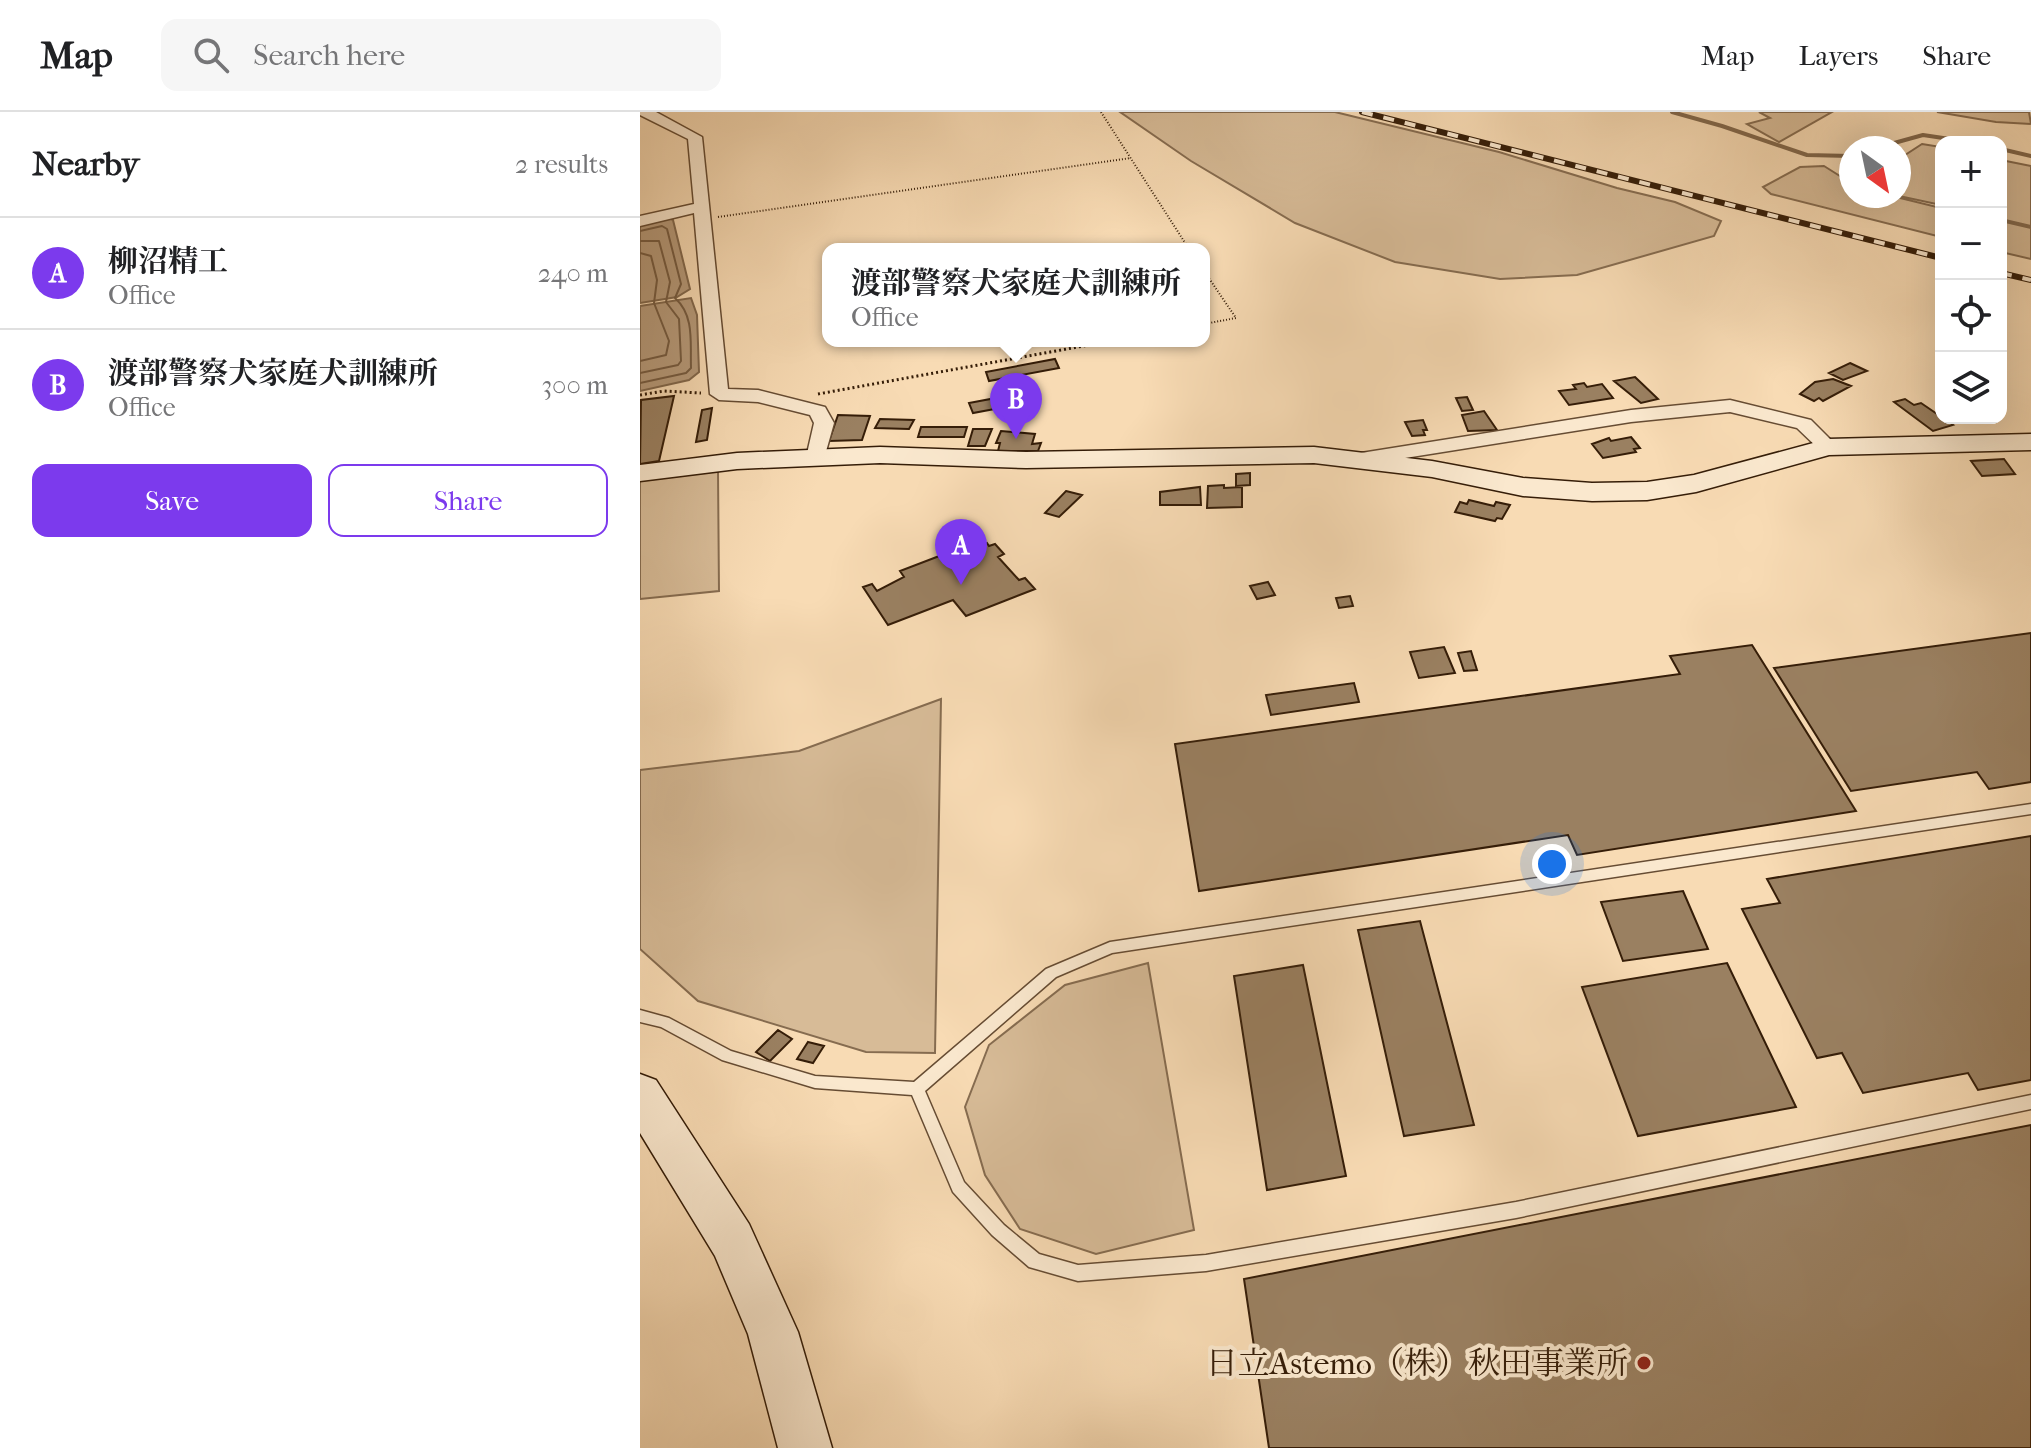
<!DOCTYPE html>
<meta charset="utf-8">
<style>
:root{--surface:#fff;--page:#f6f6f6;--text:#202124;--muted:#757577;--line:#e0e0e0;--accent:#7c3aed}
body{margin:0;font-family:"IM FELL French Canon","Noto Serif JP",serif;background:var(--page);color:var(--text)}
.controls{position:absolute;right:24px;top:24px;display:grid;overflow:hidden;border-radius:16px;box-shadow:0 8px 32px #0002}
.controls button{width:72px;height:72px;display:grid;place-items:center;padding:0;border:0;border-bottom:2px solid var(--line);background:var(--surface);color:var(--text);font:40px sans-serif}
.compass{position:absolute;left:1199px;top:24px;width:72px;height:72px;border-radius:50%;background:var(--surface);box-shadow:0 8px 32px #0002;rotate:147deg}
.you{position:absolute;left:912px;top:752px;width:28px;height:28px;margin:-20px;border:6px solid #fff;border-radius:50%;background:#1a73e8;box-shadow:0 0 0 12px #1a73e833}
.badge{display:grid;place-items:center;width:52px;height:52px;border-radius:50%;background:var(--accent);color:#fff;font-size:26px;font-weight:700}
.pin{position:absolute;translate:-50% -66px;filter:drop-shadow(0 2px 4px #0008)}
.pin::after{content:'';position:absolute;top:42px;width:28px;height:24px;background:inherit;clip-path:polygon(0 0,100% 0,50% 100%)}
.popup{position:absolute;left:182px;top:131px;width:388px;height:104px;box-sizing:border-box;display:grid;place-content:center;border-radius:16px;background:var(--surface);filter:drop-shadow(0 2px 6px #0005);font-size:26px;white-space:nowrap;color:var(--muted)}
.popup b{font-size:30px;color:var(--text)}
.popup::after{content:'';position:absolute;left:50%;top:100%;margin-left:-16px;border:16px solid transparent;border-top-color:var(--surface)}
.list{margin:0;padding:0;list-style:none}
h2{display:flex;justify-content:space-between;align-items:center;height:104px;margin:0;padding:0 32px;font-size:34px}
h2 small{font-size:26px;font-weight:400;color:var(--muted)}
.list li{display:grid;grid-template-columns:52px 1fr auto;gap:24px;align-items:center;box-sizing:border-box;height:112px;padding:0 32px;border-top:2px solid var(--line)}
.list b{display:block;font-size:30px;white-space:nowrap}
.list p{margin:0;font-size:26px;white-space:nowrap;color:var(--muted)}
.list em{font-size:26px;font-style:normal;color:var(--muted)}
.actions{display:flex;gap:16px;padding:24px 32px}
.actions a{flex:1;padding:18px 0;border:2px solid var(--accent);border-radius:16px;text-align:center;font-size:28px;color:var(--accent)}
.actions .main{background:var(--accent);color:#fff}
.icon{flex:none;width:44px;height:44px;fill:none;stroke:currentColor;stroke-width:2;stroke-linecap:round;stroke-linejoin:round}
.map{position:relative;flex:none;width:1391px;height:1336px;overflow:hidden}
header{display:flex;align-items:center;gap:48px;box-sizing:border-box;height:112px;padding:0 40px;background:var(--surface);border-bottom:2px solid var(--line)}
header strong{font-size:38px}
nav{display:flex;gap:44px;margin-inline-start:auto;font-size:28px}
.search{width:560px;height:72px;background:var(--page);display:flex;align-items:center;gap:20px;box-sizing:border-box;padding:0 28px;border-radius:16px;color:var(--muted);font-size:30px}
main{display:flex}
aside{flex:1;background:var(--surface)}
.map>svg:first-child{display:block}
</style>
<header>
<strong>Map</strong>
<div class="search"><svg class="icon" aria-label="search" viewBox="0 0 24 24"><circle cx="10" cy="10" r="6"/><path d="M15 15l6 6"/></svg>Search here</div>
<nav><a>Map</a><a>Layers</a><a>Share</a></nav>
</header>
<main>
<aside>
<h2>Nearby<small>2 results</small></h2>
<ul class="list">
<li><span class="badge">A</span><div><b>柳沼精工</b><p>Office</p></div><em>240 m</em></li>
<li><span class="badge">B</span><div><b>渡部警察犬家庭犬訓練所</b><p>Office</p></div><em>300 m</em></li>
</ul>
<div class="actions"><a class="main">Save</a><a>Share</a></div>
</aside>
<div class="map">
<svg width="1391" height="1336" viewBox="0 0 1391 1336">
<rect width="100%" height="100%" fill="#f8dbb4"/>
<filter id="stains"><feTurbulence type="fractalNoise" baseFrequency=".0025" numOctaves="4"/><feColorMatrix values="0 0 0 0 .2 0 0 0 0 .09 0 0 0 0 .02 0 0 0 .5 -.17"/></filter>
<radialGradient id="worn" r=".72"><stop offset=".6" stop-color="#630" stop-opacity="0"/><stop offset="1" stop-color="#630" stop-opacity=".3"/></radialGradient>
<path fill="#d7bb97" stroke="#866c50" stroke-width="2" d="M480,0H695L859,40L977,76L1035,90L1081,109L1074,124L937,163L860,167L755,150L655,111L551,49Z
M1119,0H1192L1139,30L1107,12L1130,6Z
M1297,0H1389L1391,12L1356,10Z
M1282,32L1301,35V93L1259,84V47Z
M1361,48L1391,54V114L1361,107Z
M1184,54L1211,71V84H1252L1301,96V125L1131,82L1123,75L1160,55Z
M1361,109L1391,116V147L1361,140Z
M78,359L79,479L0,487V369Z
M301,587L295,941L226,940L58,889L0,837V658L159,639Z
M508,851L554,1118L456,1142L380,1117L345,1063L325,995L349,933L425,873Z"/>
<path fill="#b69a7a" stroke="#82684c" stroke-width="2" d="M29,106L33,108L50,177L37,185L0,191V112Z
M51,186L57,203L59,260L49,268L0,279V194Z"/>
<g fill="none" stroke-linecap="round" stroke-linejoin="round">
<path stroke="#765c41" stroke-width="2" d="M0,119L22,114L27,117L41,172L35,186C55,204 50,231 51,256L46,261L0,271
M0,129H19L30,170L26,190L39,207L41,249L38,253L0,261
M0,141L11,144L17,168L14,191L29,229L26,243L0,249"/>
<path stroke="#82684c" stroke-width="4" d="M1032,0L1082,14L1167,43L1211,44
M1236,36L1283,23L1330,30
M1361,37L1391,44"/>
</g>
<path fill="#9a8061" stroke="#351d08" stroke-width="2" d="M415,247L419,256L349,269L346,260Z
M1210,251L1227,259L1203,268L1189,261Z
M995,265L1018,287L1001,291L974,269Z
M1193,267L1211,274L1183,289L1179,286L1174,289L1160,282L1175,270Z
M944,271L947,275L962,272L973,286L929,293L919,279L936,277L933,273Z
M34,284L19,349L0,352L1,288Z
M827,285L833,298L822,299L816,286Z
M356,286L360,296L333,301L329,291Z
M1265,287L1274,293L1281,291L1313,313L1293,319L1254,290Z
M72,296L67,328L56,330L62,298Z
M844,299L857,318L828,319L822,303Z
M198,303L230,304L222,328L189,329Z
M240,307L274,308L269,317L235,316Z
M783,308L787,318H783L785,323L772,324L765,310Z
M281,315H327L324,325H278Z
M333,317H352L345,334H328Z
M361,319L395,322L392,332L401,331L398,339H358L360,331H356Z
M991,325L1000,336L994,337L996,340L963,346L952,332L969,326L971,329Z
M1364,347L1375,362L1342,364L1331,349Z
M610,361V373L596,374V362Z
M584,373V376L602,375V395L567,396L568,374Z
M560,375L561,393H520V380Z
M426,379L442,383L419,405L405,401Z
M829,388L854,394L856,390L870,393L862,407L857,406L855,409L815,400L820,390L827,392Z
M347,431L349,434L355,432L364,442L358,445L379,468L385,466L395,477L326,504L313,488L248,513L223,475L232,472L237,479L264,465L260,459L315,438L319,442Z
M628,470L635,483L617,487L610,474Z
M710,484L713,494L699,496L696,486Z
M1391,521V670L1349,677L1337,660L1211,679L1134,556Z
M1112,533L1216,699L937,743L928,723L559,779L535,632L1040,562L1030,544Z
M804,535L815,561L779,566L770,540Z
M831,539L837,558L824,559L818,541Z
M714,571L719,590L631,603L626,583Z
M1391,724V968L1338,978L1328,961L1223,981L1202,941L1177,946L1102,797L1140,791L1127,767Z
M1043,779L1068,837L983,849L961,790Z
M780,809L834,1013L764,1024L718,818Z
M1087,851L1156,995L998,1024L942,875Z
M663,853L706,1064L627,1078L594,864Z
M138,918L152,927L130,949L116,940Z
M168,930L184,934L173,951L157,947Z
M1391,1013V1336H629L604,1167Z"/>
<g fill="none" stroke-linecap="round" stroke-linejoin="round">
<g stroke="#664c33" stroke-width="3">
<path id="lane" d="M1391,692V702L472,841L416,865L285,979L324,1070L364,1113L399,1142L438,1153L566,1143L876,1090L1391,983V997L876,1106L566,1159L438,1169L389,1155L352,1123L313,1080L272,983L175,976L82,948L21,915L0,910V898L29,906L91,939L175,964L274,970L406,857L470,830Z"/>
</g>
<g stroke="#664c33" stroke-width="3">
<path id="street" d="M0,0H16L62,25L88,277L118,278L185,295L194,311L183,350H169L166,346L174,311L170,303L118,290L79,288L70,282L54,101L0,114V104L54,92L48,27L0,3Z
M1090,288L1171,308L1198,335L1188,341L1181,339L1157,316L1090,300L991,310L721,353L711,347L721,341L991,298Z"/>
</g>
<g stroke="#351d08" stroke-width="3">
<path id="secondary" d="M1391,322V338L1189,343L1056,380L1007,388L952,389L883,384L792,365L674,351L386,356L240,351L97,357L0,369V353L97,341L240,335L386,340L674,335L792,349L883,366L952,371L1007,370L1054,363L1188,327Z
M0,962L16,968L109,1112L158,1220L192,1336H138L108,1222L75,1144L0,1021Z"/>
</g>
<path stroke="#351d08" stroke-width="2" stroke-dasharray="1 2" stroke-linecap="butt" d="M461,0L549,137
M78,105L491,46
M564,159L596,206L564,212"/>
<path stroke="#351d08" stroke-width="3" stroke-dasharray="2 3" stroke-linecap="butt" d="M178,282L471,229
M0,283L24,279L61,281"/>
<use href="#lane" fill="#fae8ce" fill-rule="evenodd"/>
<use href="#street" fill="#fae8ce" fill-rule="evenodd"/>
<use href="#secondary" fill="#fae8ce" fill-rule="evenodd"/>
<g stroke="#351d08" stroke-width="6">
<path id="rail" d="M722,0L1301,146
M1361,161L1391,168"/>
</g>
<use href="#rail" stroke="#fae8ce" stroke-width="4" stroke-dasharray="11" stroke-linecap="butt"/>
</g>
<circle fill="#8f2418" stroke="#fae8ce" stroke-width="3" cx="1004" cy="1251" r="8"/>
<g text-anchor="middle" stroke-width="8" stroke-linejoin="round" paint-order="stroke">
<g font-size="32" fill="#351d08" stroke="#fae8ce" text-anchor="end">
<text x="988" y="1262">日立Astemo（株）秋田事業所</text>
</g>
</g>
<rect width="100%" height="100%" filter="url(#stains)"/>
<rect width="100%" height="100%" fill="url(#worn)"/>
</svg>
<div class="controls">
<button>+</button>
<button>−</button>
<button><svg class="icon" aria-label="locate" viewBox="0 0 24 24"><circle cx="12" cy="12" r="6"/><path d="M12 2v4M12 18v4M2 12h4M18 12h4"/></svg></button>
<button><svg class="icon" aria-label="layers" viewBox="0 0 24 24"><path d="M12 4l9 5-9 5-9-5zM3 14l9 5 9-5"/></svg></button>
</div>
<svg class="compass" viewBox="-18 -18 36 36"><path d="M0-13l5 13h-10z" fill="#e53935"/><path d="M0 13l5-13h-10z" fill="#757577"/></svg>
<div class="you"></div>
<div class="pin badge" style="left:321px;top:473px">A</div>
<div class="pin badge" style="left:376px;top:327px">B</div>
<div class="popup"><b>渡部警察犬家庭犬訓練所</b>Office</div>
</div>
</main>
